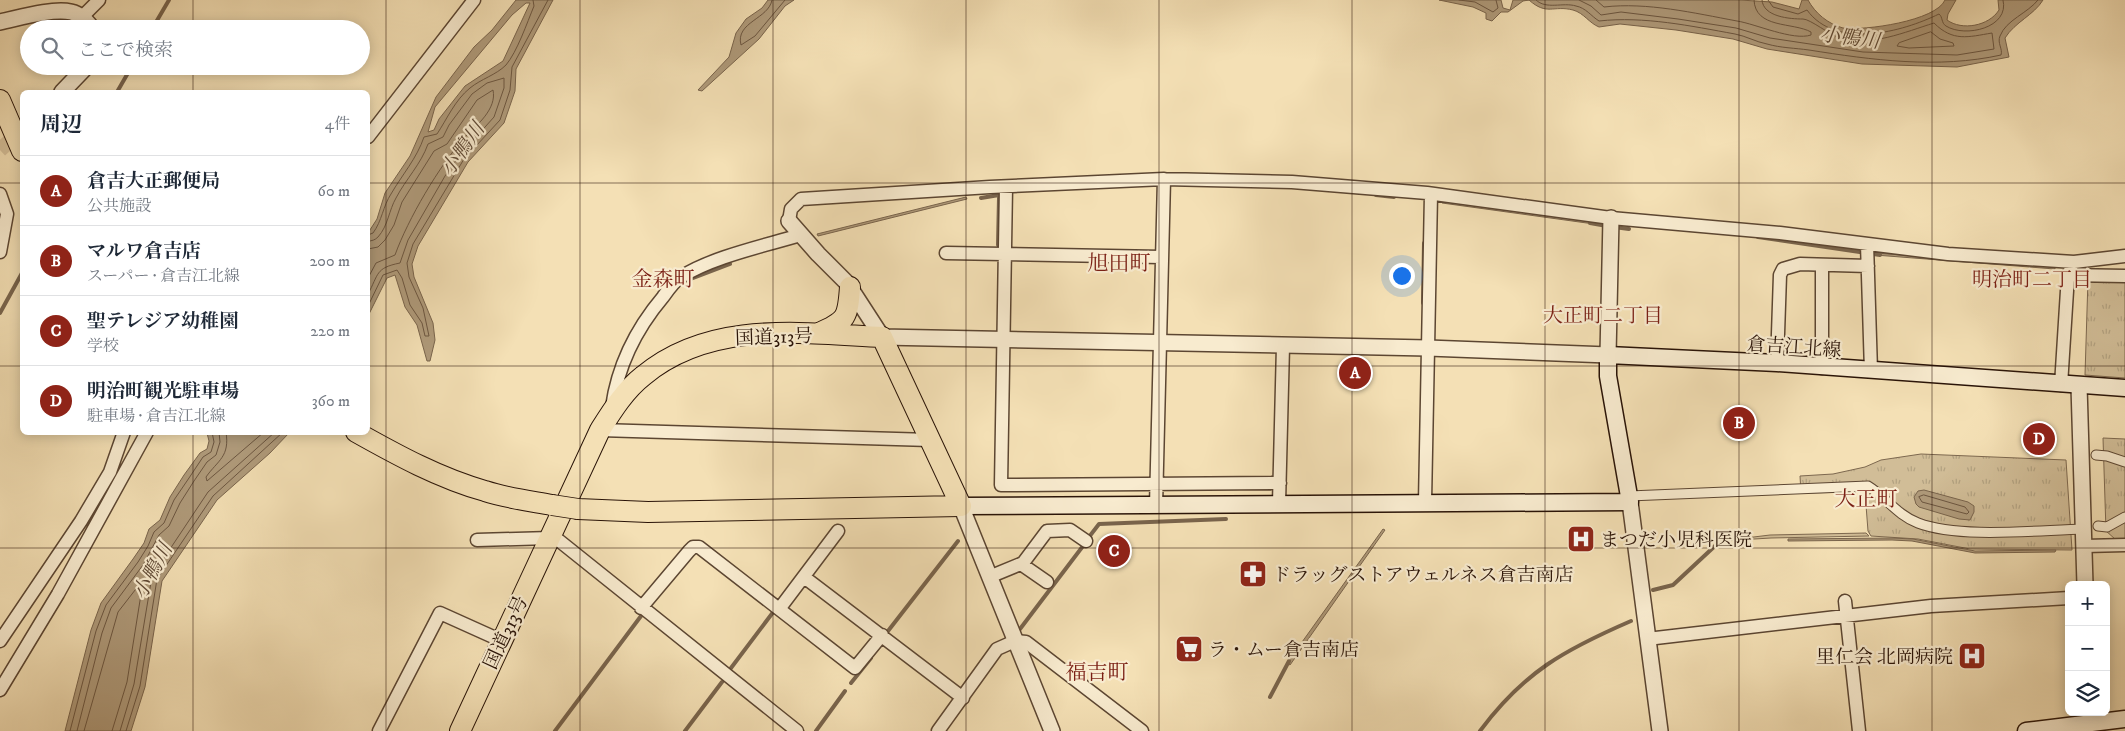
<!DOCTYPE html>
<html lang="ja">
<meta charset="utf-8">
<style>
:root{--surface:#fff;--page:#f2f2f3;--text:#1f2937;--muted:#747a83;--line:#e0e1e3;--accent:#8f2418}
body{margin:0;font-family:"IM FELL DW Pica","Noto Serif JP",serif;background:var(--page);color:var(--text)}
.controls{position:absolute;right:15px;bottom:15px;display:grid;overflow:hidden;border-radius:8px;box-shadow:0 2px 12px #0003}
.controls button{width:45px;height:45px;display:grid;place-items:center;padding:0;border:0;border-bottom:1px solid var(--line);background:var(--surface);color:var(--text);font:25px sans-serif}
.you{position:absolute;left:1401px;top:275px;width:18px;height:18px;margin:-12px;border:4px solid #fff;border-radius:50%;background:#1a73e8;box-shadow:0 0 0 8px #1a73e833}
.badge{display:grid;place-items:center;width:32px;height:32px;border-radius:50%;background:var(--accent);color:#fff;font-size:16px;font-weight:700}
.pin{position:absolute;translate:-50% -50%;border:2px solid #fff;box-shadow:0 1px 5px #0006}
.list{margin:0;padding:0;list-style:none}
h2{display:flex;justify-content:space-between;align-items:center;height:65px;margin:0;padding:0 20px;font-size:21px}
h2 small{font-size:16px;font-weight:400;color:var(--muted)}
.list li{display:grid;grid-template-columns:32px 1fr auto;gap:15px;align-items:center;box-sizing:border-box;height:70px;padding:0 20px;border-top:1px solid var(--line)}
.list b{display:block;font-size:19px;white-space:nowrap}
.list p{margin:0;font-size:16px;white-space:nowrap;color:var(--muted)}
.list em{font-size:16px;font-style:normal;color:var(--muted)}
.icon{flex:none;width:28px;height:28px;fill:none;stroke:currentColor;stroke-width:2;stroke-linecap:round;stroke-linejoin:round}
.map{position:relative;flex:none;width:2125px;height:731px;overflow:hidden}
.search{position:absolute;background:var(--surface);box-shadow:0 2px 12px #0003;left:20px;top:20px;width:350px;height:55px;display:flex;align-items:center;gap:12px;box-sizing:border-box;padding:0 18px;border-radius:28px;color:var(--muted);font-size:19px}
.panel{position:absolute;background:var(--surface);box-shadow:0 2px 12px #0003;left:20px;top:90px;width:350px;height:345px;border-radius:8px}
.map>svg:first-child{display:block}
</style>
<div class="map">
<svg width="2125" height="731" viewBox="0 0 2125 731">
<defs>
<pattern id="grass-tufts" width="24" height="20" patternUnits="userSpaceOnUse" patternTransform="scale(1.25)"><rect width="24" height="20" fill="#d1bd97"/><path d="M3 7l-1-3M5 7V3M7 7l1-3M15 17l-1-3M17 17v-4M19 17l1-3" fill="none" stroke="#b3a281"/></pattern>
</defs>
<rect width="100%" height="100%" fill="#f4e0b5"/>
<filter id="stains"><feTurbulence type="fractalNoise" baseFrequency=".004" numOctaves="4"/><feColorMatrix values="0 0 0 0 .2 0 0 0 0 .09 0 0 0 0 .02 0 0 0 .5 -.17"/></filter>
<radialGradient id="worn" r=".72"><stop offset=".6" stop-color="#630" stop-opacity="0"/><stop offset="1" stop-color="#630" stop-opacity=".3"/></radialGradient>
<path fill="url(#grass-tufts)" stroke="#7d684f" d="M2088,279L2125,281V378L2085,375Z
M2103,438L2125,439V539H2115L2106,531Z
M1921,454L2066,460L2072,550L1970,549L1918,539L1871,536L1868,531L1865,492L1801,493L1800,476L1833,474L1865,467L1881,460Z
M1866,533L1869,536L1771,538L1721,541L1770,535Z"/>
<path fill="#af9a7a" stroke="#79644c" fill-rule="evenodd" d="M516,0H553L516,69L515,91L504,123L468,162L418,246L412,264L414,277L433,323L435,340L430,361H427L417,325L405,307L395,275L387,278L368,316V233L377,219L385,193L410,156L436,97L474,47L492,30ZM526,3H530L503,61L465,86L439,119L434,130L428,132L435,107L512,15Z
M768,0H794L785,6L759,39L702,91L698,90L729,57L736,33L746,19L762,8Z
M1439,0H1501L1503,8L1510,10L1513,0H1740L1772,2L1799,9L1802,0H1808C1815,13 1828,24 1843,28C1864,31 1936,21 1945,0H1956L1948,14L1947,20C1962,31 1989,26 1999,10L1998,0H2043C2034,15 2015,22 2005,38L2009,57L1957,67L1862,64L1767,49L1733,39L1676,30L1620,24L1599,27C1589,23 1584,13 1573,10C1553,5 1547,16 1529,0L1523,1L1508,12H1501L1492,21L1486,19V13L1473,7Z
M966,197L967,199L818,236L817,234Z
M1443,201L1593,222L1594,224L1442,203Z
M1876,253L2055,267V269L1875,255Z
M207,433H289L270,453L217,500L162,581L145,687L131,731H65L91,630L101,603L133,559L144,543L149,529L160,520L170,497L184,475L200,453L207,449L209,441Z
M1924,490L1968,502L1974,506V512L1970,520L1959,519L1919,507L1916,504L1914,497L1918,491Z
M1383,529L1385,530L1290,665L1287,663Z
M1892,538L1913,539L1975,551L2056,550L2055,552L1975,553L1912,541L1892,540L1788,541V539Z"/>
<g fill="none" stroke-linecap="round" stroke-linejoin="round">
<path stroke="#6c5640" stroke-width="1" d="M772,0C769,19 735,22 741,45L755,36L785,0
M1459,0L1475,2L1493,12L1498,8L1496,0
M1536,0C1546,10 1563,2 1576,6C1586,8 1591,16 1599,21C1644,16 1691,26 1735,34C1746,36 1756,42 1767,44C1781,48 1795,48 1809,50C1872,60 1938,69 2001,55C2003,49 1997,43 2000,36C2006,20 2028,13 2038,0
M1579,0L1591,6L1601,15L1621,12L1678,19L1736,28L1770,38L1863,52L1957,55L1994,49L1992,33C1968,37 1953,42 1934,23C1905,32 1871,47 1840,38C1830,35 1810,19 1803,19C1790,19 1763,17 1762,0
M1596,0L1604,7C1647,2 1694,13 1737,21C1756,24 1793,41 1811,35V32C1793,22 1755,29 1754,0
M1768,0L1773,7L1798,14L1807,10C1836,50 1902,32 1939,14C1943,17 1941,23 1946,26C1965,38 2010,28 2003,0
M1931,32L1940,39L1953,43L1954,46L1909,48L1897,46L1899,43Z
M368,235L373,233C382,221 383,206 391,194C402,175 417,158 424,137L437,134C447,119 455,100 470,88C481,79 496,75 506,65C517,52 527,23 534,6L533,0
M368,241C372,241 375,240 378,237C388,226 389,210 396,198C406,179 421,164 428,144L443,137L449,125L472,94L487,83L504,78V88L494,117L460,155L445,176L408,240L400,263C375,268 379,274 368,294
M368,249L378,247L385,240L394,225L402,202L434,151L447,144L477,100L493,90C497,109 477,125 465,137C439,166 408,219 395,255L376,263L368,278
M368,306L383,275L397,270L402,278L410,305L422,323L425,336H429L423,308L409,277L407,263L413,244L464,159L500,120L510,90L512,67L548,0
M226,432C230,457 218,460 206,477L207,481L264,432
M1924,495L1965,507L1969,512L1967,514L1922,502L1919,497Z
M70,731L96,631L106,605L138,562L148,546L154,532L164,523L174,500L189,478L203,457L211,452L214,442L212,432
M77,731L102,633L111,608L143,565L159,535L169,526L180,503L194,481L207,462L216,455L220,442L219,432
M84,731L118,612L139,585L142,588L127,682L112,731
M120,731L134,684L152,576L208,492L275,432
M126,731L140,686L157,579L213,496L283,432"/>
<path stroke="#79644c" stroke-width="4" d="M152,29L169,0
M117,92L132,66
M1376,195L1394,197
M981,198L999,195
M1590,223L1607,226
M1614,227L1629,229
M1758,237L1880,255
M998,245L999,198
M688,280L730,264
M1423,303L1424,243
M0,313L22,273
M1089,537L1099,524L1226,519
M1653,590L1673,585L1716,545L1721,543
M1020,629L1083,546
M888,631L958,541
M731,668L774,611
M851,683L871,658
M1270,697L1289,661
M555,731L641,616
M685,731L722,682
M816,731L845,691
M1480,731C1524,672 1564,650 1631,621"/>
<path stroke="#d6c19b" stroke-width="15" stroke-dasharray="15 8" stroke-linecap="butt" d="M0,150L22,130"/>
<g stroke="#5c4632" stroke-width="11">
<path id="pedestrian" d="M2096,455L2107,456L2125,462
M1629,496L1868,486C1886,497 1897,515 1918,523C1960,539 2038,530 2084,529
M2098,526L2107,527L2125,517"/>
</g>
<g stroke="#5c4632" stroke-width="15">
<path id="minor" d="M82,17L99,0
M368,137L474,0
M1006,187L1001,485L1280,483
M0,194L7,214L0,252
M789,221L791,209L801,199L990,187L1164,179L1292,182L1427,193L1611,218L1780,233L1948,254L2074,262L2125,256
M1867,244L1871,371
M946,253L1161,257
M1822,265V368
M2071,268L2068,275L2125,276
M1777,363L1780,275L1783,269L1800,264L1868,266
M2061,385L2068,275
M612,407C618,364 636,329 663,297C668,290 674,281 681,277C712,257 764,246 800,235
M600,430L930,440
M1425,502L1431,194
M1279,503L1283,346
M1156,506L1164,179
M552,535L797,731
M477,540L550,538
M2085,546L2125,545
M1021,564L1047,582
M804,577L963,698
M989,577L1023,563L1047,531L1070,530L1086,541
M1845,601L1859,731
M641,608L689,551L693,547H699L855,668L882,635
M780,608L838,531
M1647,639L1931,606L2069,598
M0,641L81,521L110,472L124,432
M0,690L58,594L147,432
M379,731L440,613L500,640
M938,731L997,649L1015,641L1026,642L1142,731"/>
</g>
<g stroke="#5c4632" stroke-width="18">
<path id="tertiary" d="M0,22C19,18 52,8 71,12C81,14 87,22 93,29
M62,92L87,66
M789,221L818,254L847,283L882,337L1428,348L1608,355L1611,218
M2079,386L2085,585
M1630,502L1660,731
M961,506L1052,731"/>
</g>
<g stroke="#291307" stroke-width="19">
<path id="secondary" d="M961,506L1630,502L1608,376V355L1777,363L2125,388
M2026,731L2125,719"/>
</g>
<g stroke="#291307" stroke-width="22">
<path id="trunk" d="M0,100L22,151
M819,333C847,321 848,317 850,287
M356,432C397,455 439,478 485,491C506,498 530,501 552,505
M460,731L600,430C612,411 625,390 643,376C710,320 800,333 882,337L961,506L648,512L578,509"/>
</g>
<use href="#pedestrian" stroke="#f8ebcf" stroke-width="9"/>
<use href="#minor" stroke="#f8ebcf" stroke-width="12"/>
<use href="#tertiary" stroke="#f8ebcf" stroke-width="15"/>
<use href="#secondary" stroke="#f8ebcf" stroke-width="16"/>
<use href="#trunk" stroke="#f4e0b5" stroke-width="20"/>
<g stroke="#291307" stroke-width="22" stroke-linecap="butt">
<path id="trunk-bridge" d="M552,505L578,509"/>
</g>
<use href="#trunk-bridge" stroke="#f4e0b5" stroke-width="20"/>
</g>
<path fill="none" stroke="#291307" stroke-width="1" stroke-opacity="0.55" d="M193,0V29M386,0V731M580,0V731M773,0V731M966,0V731M1159,0V731M1352,0V731M1545,0V731M1739,0V731M1932,0V731M193,66V92M0,183H22M368,183H2125M0,366H22M368,366H2125M193,432V731M0,548H2125"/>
<defs>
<g id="hospital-square" transform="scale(1.4375)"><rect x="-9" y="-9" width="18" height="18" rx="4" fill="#8f2418" stroke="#f8ebcf"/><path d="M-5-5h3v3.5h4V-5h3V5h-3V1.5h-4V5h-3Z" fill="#fff"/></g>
<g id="pharmacy-square" transform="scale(1.4375)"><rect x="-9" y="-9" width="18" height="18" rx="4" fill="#8f2418" stroke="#f8ebcf"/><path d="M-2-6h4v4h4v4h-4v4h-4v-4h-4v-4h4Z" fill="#fff"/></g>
<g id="supermarket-square" transform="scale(1.4375)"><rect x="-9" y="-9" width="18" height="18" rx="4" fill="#8f2418" stroke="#f8ebcf"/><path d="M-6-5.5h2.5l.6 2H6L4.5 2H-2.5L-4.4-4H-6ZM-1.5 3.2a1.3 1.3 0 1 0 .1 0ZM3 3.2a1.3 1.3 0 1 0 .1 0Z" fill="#fff"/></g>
</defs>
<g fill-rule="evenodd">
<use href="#hospital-square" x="1581" y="539"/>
<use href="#pharmacy-square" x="1253" y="574"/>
<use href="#supermarket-square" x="1189" y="649"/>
<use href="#hospital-square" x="1972" y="656"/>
</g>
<g text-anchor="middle" stroke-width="4.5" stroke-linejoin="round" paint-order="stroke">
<g font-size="19" fill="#291307" stroke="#f8ebcf">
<text transform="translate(774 336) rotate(-2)" y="7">国道313号</text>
<text transform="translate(1794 346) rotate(4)" y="7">倉吉江北線</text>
<text transform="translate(505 632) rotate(-65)" y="7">国道313号</text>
</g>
<g font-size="19" fill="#291307" stroke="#f8ebcf" text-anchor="start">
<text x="1600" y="546">まつだ小児科医院</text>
<text x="1272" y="581">ドラッグストアウェルネス倉吉南店</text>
<text x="1208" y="656">ラ・ムー倉吉南店</text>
<text x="1953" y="663" text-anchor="end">里仁会 北岡病院</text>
</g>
<g font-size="20" font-style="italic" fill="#5f4935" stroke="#f8ebcf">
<text transform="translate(1850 37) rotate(7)" y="7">小鴨川</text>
<text transform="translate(462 149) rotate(-55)" y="7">小鴨川</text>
<text transform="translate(152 571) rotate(-62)" y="7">小鴨川</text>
</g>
<g font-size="20" fill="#7a1f14" stroke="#f8ebcf">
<text x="2032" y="286">明治町二丁目</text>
<text x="1603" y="322">大正町二丁目</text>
</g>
<g font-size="21" fill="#7a1f14" stroke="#f8ebcf">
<text x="1119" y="270">旭田町</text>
<text x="663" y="286">金森町</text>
<text x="1866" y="506">大正町</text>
<text x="1097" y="679">福吉町</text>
</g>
</g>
<rect width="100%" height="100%" filter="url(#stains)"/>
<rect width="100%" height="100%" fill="url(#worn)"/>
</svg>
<div class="controls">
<button>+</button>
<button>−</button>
<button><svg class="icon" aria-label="layers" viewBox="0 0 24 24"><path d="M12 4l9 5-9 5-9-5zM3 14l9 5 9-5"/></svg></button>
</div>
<div class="you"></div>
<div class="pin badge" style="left:1355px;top:373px">A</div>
<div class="pin badge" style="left:1739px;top:423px">B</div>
<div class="pin badge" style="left:1114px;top:551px">C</div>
<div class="pin badge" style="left:2039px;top:439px">D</div>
<div class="search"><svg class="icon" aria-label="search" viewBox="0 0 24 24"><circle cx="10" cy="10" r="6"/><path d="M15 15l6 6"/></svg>ここで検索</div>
<section class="panel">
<h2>周辺<small>4件</small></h2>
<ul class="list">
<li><span class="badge">A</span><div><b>倉吉大正郵便局</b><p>公共施設</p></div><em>60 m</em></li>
<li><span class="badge">B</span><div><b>マルワ倉吉店</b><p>スーパー · 倉吉江北線</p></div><em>200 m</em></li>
<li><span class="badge">C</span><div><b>聖テレジア幼稚園</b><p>学校</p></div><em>220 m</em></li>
<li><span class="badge">D</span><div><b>明治町観光駐車場</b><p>駐車場 · 倉吉江北線</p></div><em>360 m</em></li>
</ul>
</section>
</div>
